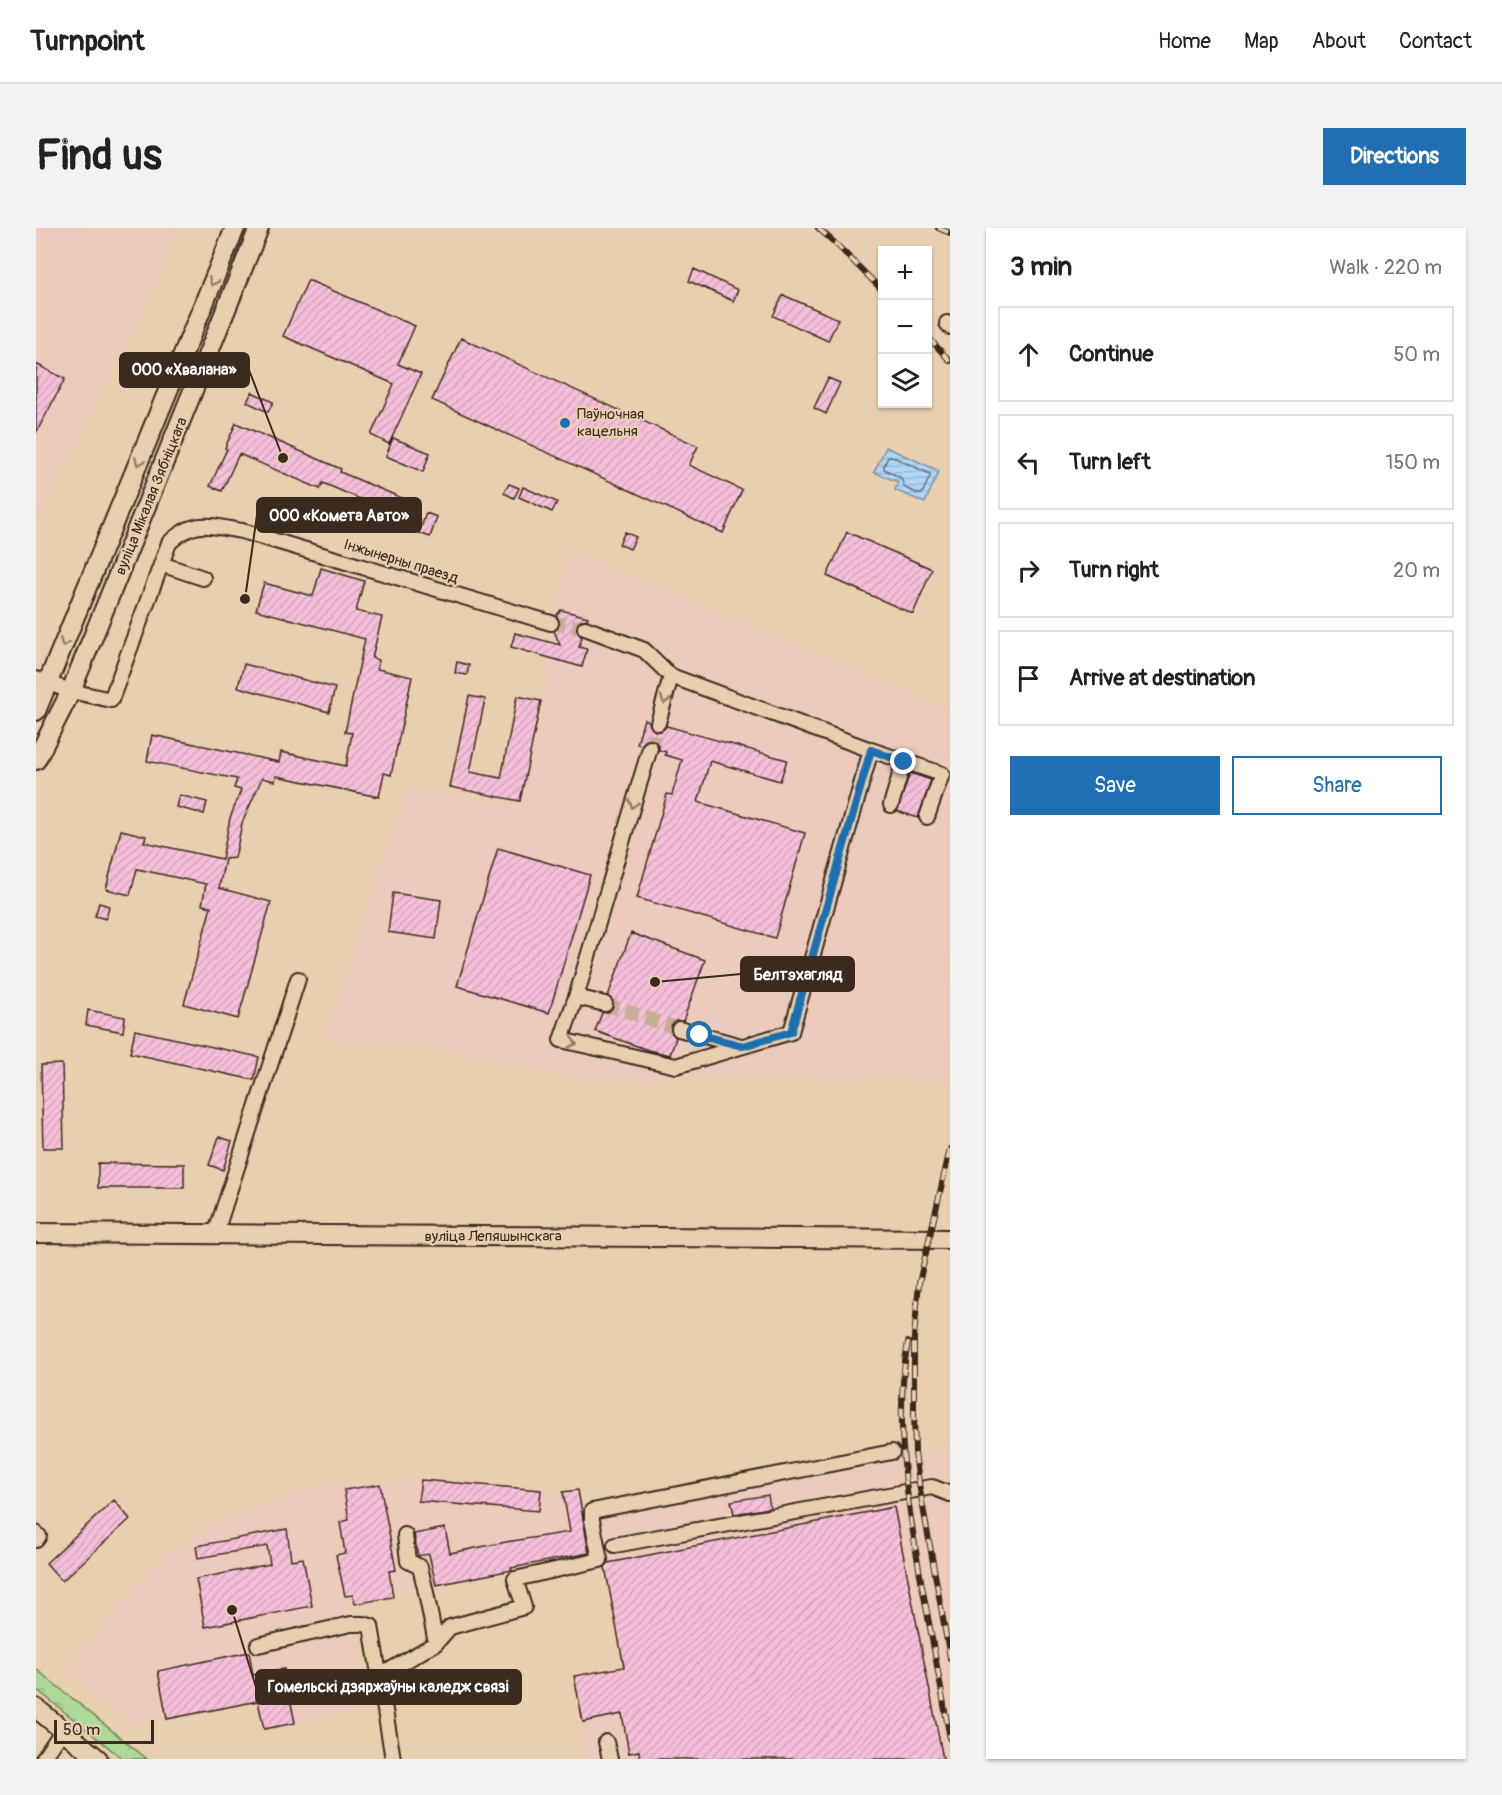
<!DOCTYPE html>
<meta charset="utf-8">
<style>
:root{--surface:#fff;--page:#f2f2f2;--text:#202124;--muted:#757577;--line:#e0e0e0;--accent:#1f6fb2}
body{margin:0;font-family:Pangolin,sans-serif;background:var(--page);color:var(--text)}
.controls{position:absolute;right:18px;top:18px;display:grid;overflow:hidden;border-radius:0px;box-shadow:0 2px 4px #0004}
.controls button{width:54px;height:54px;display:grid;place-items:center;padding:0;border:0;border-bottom:2px solid var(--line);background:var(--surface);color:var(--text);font:30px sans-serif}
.scale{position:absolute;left:18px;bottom:15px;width:100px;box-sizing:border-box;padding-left:6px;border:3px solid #3b2a1e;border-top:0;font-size:16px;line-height:21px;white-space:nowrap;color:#3b2a1e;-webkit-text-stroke:4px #e8cfb0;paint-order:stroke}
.stop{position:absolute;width:18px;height:18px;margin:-14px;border:4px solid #1f6fb2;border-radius:50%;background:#fff}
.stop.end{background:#1f6fb2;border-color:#fff;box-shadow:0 2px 6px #0008}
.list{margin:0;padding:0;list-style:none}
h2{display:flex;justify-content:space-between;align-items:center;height:78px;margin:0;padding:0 24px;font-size:26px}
h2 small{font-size:20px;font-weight:400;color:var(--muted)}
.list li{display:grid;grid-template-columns:39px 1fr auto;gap:18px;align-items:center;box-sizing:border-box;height:96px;margin:0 12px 12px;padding:0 12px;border:2px solid var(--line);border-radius:0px}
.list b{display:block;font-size:22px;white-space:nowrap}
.list em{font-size:20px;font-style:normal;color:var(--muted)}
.actions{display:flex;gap:12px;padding:18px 24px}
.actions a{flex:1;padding:14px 0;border:2px solid var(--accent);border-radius:0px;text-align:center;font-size:21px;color:var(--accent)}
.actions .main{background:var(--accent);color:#fff}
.icon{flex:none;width:33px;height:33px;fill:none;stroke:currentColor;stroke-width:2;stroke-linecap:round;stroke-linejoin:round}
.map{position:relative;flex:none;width:914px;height:1531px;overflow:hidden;border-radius:0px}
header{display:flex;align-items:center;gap:36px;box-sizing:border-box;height:84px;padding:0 30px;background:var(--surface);border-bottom:2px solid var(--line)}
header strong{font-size:28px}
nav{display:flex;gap:33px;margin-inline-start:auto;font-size:21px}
.intro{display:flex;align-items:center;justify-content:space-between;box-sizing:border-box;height:144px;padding:0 36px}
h1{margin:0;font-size:42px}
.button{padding:15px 27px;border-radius:0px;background:var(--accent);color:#fff;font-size:21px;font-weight:700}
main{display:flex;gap:36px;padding:0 36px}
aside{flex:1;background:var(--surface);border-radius:0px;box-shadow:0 2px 4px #0004}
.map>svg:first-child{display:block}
</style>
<header>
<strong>Turnpoint</strong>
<nav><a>Home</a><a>Map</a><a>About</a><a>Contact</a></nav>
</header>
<div class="intro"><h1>Find us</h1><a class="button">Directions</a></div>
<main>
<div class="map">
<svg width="914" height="1531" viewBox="0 0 914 1531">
<defs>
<pattern id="forest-crowns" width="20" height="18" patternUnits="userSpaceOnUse" patternTransform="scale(1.5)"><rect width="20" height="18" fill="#abd998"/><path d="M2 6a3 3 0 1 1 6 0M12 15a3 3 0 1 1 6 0" fill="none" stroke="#94ba83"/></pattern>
<pattern id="water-rules" width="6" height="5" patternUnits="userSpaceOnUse" patternTransform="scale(1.5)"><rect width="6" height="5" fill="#aed5f8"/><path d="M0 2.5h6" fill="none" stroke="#97b7d4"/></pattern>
<pattern id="building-hatch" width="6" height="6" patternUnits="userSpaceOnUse" patternTransform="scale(1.5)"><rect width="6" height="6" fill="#f5bfd9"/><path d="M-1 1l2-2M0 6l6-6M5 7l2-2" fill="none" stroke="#d3a4ba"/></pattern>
</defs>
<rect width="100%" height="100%" fill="#e8cfb0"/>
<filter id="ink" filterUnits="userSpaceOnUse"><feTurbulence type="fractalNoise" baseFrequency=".0167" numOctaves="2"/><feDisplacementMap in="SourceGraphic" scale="12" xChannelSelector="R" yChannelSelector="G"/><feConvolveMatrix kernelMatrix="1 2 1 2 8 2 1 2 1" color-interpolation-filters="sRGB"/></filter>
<g filter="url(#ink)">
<path fill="#eccabc" d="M0,0H141L106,87L0,291Z
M535,322L914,481V852L717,850L560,854L421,825L288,810L371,560L466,574L486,576L508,471L515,395Z
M914,1218V1531H549L541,1493H546L538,1448L588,1438L559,1287Z
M384,1252L527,1264L542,1262L554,1327L476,1339V1342L357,1366V1369L319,1376L317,1367L309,1368L333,1481L228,1501L222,1473L94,1497L27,1444L126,1330L182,1293L258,1264L296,1255Z"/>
<path fill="url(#forest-crowns)" stroke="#73825b" stroke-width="1.5" d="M0,1441L111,1531H87L0,1461Z"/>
<path fill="url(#water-rules)" stroke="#8091a1" stroke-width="1.5" d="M850,219L903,243L889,275L859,262L862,254L838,244Z"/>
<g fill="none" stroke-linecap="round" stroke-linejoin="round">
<path stroke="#696e75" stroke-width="1.5" d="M855,228L894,246V248L886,266H883L869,260L865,250L848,241V238L852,229Z"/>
</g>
<path fill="url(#building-hatch)" stroke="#3b2a1e" stroke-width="1.5" d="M658,41L702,62L697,73L653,53Z
M272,52L379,98L362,136L385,146L353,216L335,207L358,156L247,108Z
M747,67L802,91L792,113L737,88Z
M425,110L662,218L653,237L706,262L687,305L396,172Z
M0,136L29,151L0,205Z
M792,150L804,155L790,186L778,180Z
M216,164L237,174L232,184L211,174Z
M200,195L305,241L304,244L373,273L366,289L287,255L284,261L203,226L186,263L174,258L191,221L189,220Z
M357,210L394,225L387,244L350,228Z
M473,256L483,260L478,270L468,265Z
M487,259L521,274L516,284L483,269Z
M390,285L401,289L394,309L383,305Z
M589,304L600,309L594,321L583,316Z
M811,304L896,341L877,386L791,348Z
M285,340L328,353L320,383L346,389L336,430L343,432L341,441L376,449L355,547L348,545L343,569L240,548L239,553L226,550L206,595L199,630L189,631L183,660L235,674L202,791L148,776L175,679L166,677L170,656L101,641L94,667L70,661L85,602L110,608L108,614L186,631L194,590L205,562L198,560L201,551L111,533L116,507L243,534L245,524L310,538L316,505L309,504L329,411L220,382L228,355L277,368Z
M525,382L552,389L551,391L544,393L540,397L542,405L546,409L543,419L551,421L546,439L475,419L479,405L524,417L518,403L523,398L524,392L520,388Z
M421,434L433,437L431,447L419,445Z
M208,436L299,460L293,484L202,459Z
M433,468L449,471L434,544L465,550L481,468L505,473L484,573L414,559Z
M608,491L613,493L614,498L619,503H625L631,498L751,532L744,553L674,533L662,574L769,605L739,710L601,670L631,566L636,567L646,532L629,527L630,524L623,522V517L617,512L611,511L605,517L601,516Z
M874,545L895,552L882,590L861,583Z
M143,567L171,574L168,586L140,579Z
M462,620L554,647L513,785L421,758Z
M357,665L405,672L400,711L352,704Z
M63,675L73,678L70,691L59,688Z
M595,705L669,732L647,793H640L635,798V804L640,810L634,827L612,822L559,803L566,785L572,784L578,779L577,773L572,768Z
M52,782L89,789L87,804L50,797Z
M99,802L223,829L218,852L94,825Z
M26,836L28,920H7L5,837Z
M183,909L196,913L187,942L173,937Z
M62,935L148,936V960H62Z
M385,1252L505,1262L503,1283L382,1273Z
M344,1256L360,1342L353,1343L357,1369L319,1376L317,1367L309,1368L300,1327L309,1325L304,1294L313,1292L308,1262Z
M542,1262L553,1325L475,1340L476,1342L400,1357L393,1326L382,1328L378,1306L409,1300L414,1325L470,1314L534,1304L527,1264Z
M732,1267L734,1280L698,1286L695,1273Z
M78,1272L94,1291L26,1353L10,1335Z
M858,1279L907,1531H604L603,1523L593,1525L586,1486L547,1494L538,1448L588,1439L569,1339L572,1335Z
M251,1301L255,1332L267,1330L276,1378L169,1399L160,1351L234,1336L231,1318L162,1330L160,1318Z
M213,1424L217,1447L248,1441L259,1495L228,1501L222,1473L131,1491L122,1443Z"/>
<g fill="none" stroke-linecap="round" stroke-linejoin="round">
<path stroke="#c5ae93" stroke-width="14" stroke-dasharray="14 7" stroke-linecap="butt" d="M515,395L549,400
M614,520L622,495
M569,776L643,801"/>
<g stroke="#3b2a1e" stroke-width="18">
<path id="minor" d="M911,95L914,99
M125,336L167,350
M549,400L608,422L635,448L835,522L906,546L891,589
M0,451L35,463L75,472L133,315C159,290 173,298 206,303L515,395
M622,495L635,448
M855,577L868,533
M540,769L525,812L640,838L755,804L835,522
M569,776L540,769L614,520
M643,801L705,818
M179,1007L262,751
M0,1305L3,1308L0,1312
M369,1307L372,1333L384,1339L389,1360L400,1415
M579,1317L896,1259L914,1266
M222,1417L315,1396H327L335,1398L357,1531
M344,1448L400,1415L414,1399L488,1379L479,1351L564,1332L556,1292V1283L856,1224
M570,1514L574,1531
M7,1531L27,1502"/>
</g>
<g stroke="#3b2a1e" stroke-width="22">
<path id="major" d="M0,483L199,0
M0,532L35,463L223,0
M0,1005L914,1011
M0,1480L62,1531"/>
</g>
<use href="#minor" stroke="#e8cfb0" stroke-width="14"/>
<use href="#major" stroke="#e8cfb0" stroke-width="18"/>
<g stroke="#3b2a1e" stroke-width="6">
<path id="rail" d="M782,0L800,16L846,62
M902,0L914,5
M892,109L914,133
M914,921L883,1055L878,1109V1184L879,1225L884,1262L914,1430
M872,1114C857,1195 872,1278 886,1358C896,1409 905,1460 914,1511"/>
</g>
<use href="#rail" stroke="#e8cfb0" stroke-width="4" stroke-dasharray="11" stroke-linecap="butt"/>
</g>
<defs><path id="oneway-chevron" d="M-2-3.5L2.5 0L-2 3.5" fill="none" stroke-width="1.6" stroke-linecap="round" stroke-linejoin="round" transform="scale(1.5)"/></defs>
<g stroke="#927c67">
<use href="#oneway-chevron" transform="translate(177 54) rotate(112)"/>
<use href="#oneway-chevron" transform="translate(103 234) rotate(112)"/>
<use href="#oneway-chevron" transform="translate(28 415) rotate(112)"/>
<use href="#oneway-chevron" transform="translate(629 472) rotate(107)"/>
<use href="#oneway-chevron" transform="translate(597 576) rotate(107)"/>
<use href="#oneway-chevron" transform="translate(537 815) rotate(13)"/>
</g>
</g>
<g fill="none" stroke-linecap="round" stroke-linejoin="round" filter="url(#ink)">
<path stroke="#1f6fb2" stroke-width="8" d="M664,807L707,818L755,804L835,522L868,534"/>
</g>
<circle fill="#1f6fb2" stroke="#e8cfb0" stroke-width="2" cx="529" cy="195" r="6"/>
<g text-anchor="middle" stroke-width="4.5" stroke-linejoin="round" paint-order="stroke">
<g font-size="15" fill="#3b2a1e" stroke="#e8cfb0" text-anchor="start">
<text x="541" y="191">Паўночная<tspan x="541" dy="17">кацельня</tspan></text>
</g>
<g font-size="15" fill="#3b2a1e" stroke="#e8cfb0">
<text transform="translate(115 268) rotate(-68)" y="5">вуліца Мікалая Зябніцкага</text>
<text transform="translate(365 333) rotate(17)" y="5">Інжынерны праезд</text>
<text x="457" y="1013">вуліца Лепяшынскага</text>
</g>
</g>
<path fill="none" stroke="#3b2a1e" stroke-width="2" d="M247 230L213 142M209 371L221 287M619 754L705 746M196 1382L220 1459"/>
<g fill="#3b2a1e" stroke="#e8cfb0" stroke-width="2">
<circle cx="247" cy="230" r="6"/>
<circle cx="209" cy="371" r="6"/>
<circle cx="619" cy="754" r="6"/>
<circle cx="196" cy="1382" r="6"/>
</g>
<g fill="#3b2a1e" stroke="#3b2a1e" stroke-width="2">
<rect x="84" y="125" width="129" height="34" rx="6"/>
<rect x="221" y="270" width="164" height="34" rx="6"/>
<rect x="705" y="729" width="113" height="34" rx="6"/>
<rect x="220" y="1442" width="265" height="34" rx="6"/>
</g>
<g font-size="16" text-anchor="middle" font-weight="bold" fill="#fff">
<text x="148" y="147">ООО «Хвалана»</text>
<text x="303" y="293">ООО «Комета Авто»</text>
<text x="762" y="752">Белтэхагляд</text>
<text x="352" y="1464">Гомельскі дзяржаўны каледж связі</text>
</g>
</svg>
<div class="controls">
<button>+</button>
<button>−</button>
<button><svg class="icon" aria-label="layers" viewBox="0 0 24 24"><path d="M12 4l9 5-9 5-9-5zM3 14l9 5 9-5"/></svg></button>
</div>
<div class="scale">50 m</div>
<div class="stop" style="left:664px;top:807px"></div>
<div class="stop end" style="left:868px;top:534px"></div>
</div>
<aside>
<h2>3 min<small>Walk · 220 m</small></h2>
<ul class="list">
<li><svg class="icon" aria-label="ahead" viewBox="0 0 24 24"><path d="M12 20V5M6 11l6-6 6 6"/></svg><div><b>Continue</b></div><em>50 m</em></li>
<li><svg class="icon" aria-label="left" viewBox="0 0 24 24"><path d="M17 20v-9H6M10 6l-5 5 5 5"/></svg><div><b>Turn left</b></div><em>150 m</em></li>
<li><svg class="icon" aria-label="right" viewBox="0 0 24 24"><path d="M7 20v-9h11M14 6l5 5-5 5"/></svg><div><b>Turn right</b></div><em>20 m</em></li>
<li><svg class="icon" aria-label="arrive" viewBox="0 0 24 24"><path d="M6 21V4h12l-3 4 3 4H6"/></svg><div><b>Arrive at destination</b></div></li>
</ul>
<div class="actions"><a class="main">Save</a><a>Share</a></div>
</aside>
</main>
